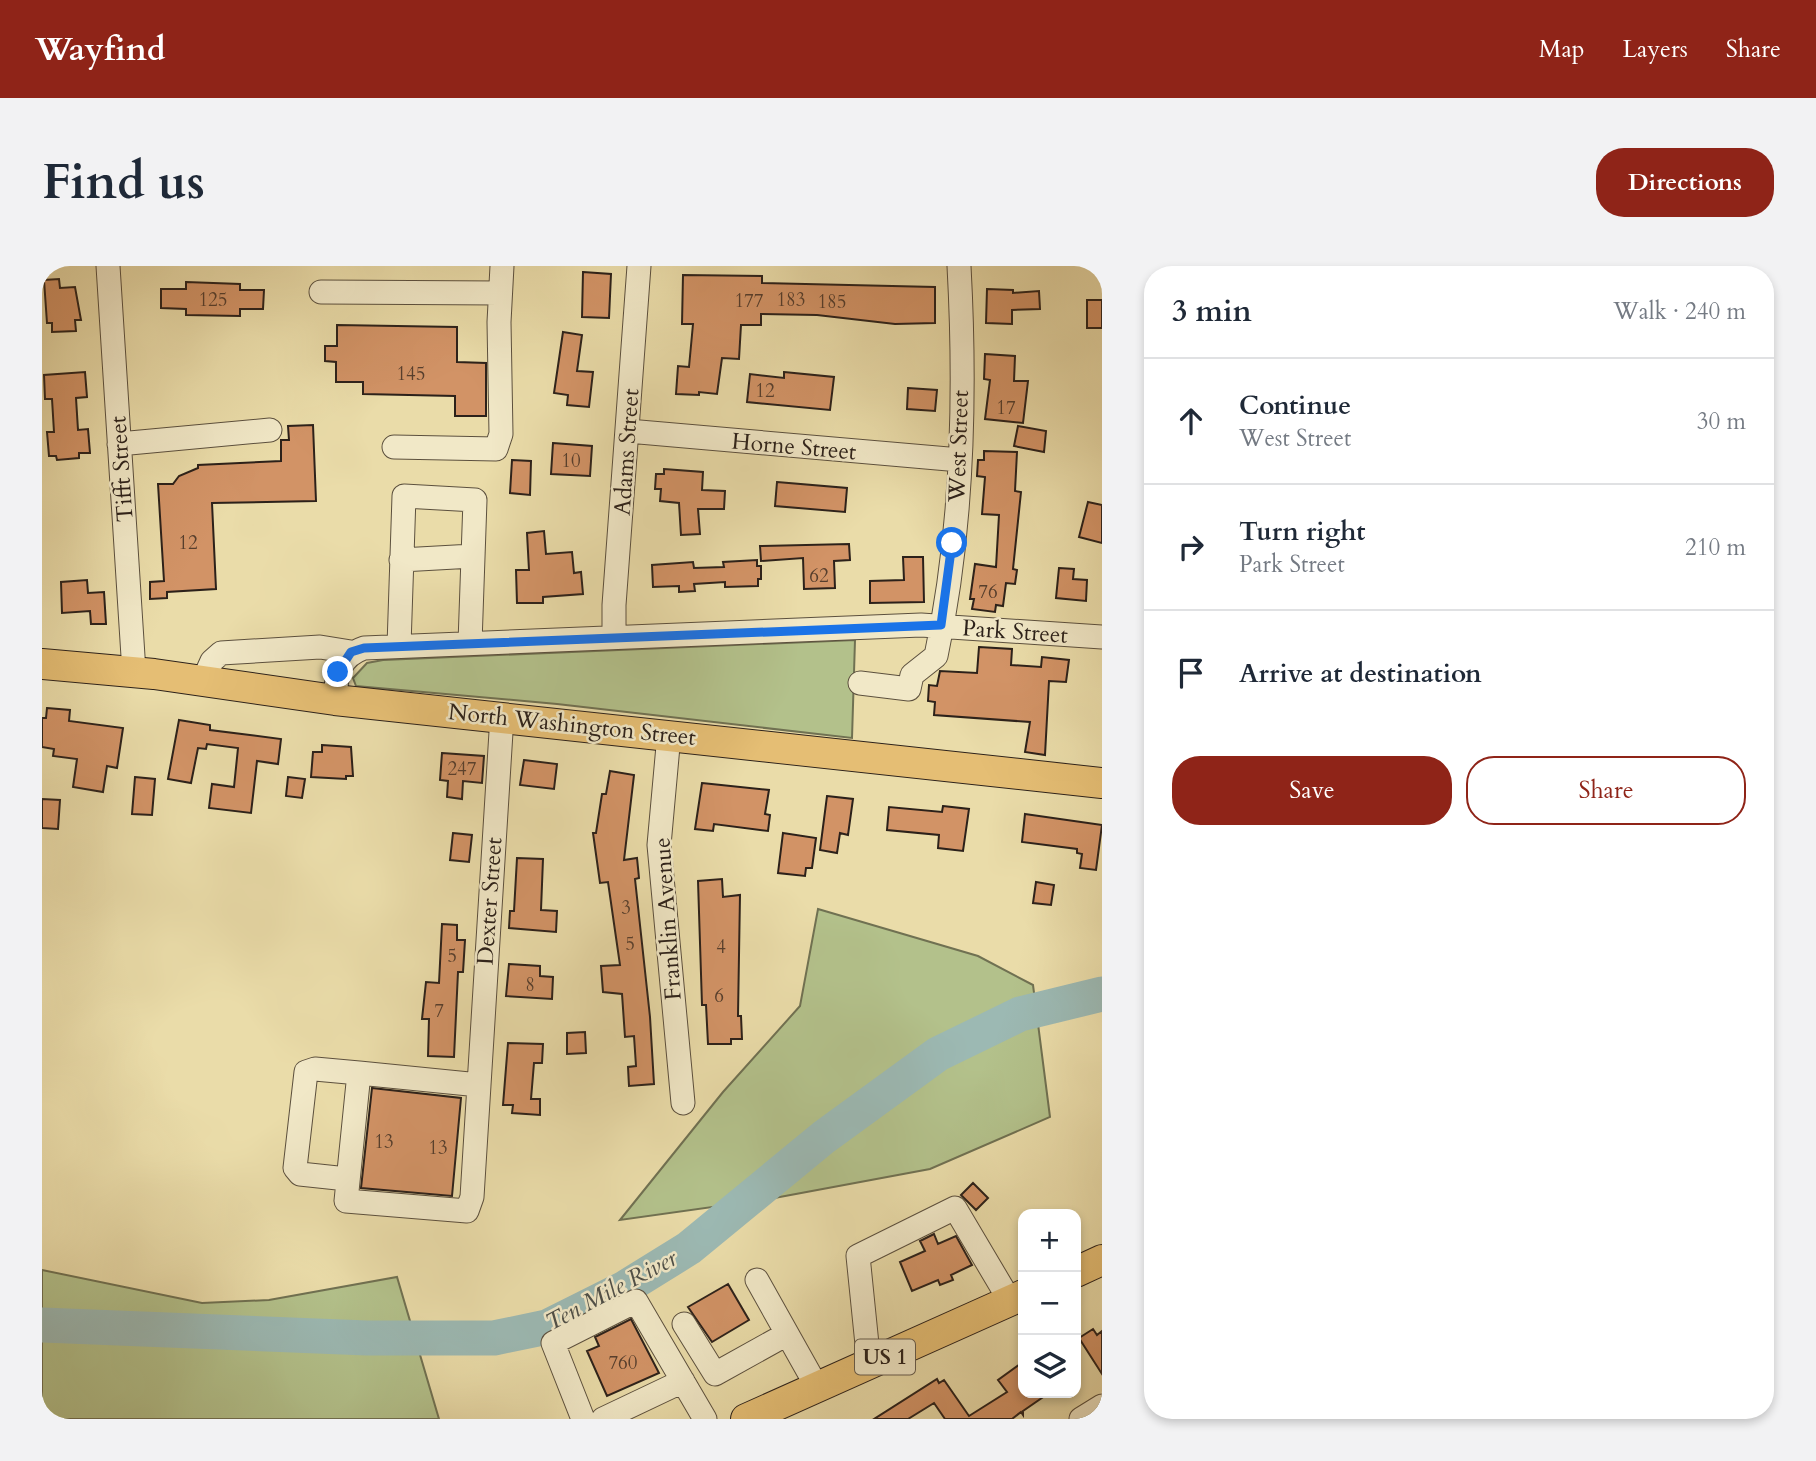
<!DOCTYPE html>
<meta charset="utf-8">
<style>
:root{--surface:#fff;--page:#f2f2f3;--text:#1f2937;--muted:#747a83;--line:#e0e1e3;--accent:#8f2418}
body{margin:0;font-family:Cardo,serif;background:var(--page);color:var(--text)}
.controls{position:absolute;right:21px;bottom:21px;display:grid;overflow:hidden;border-radius:14px;box-shadow:0 4px 10px #0003}
.controls button{width:63px;height:63px;display:grid;place-items:center;padding:0;border:0;border-bottom:2px solid var(--line);background:var(--surface);color:var(--text);font:35px sans-serif}
.stop{position:absolute;width:21px;height:21px;margin:-16px;border:5px solid #1a73e8;border-radius:50%;background:#fff}
.stop.end{background:#1a73e8;border-color:#fff;box-shadow:0 2px 7px #0008}
.list{margin:0;padding:0;list-style:none}
h2{display:flex;justify-content:space-between;align-items:center;height:91px;margin:0;padding:0 28px;font-size:30px}
h2 small{font-size:23px;font-weight:400;color:var(--muted)}
.list li{display:grid;grid-template-columns:46px 1fr auto;gap:21px;align-items:center;box-sizing:border-box;height:126px;padding:0 28px;border-top:2px solid var(--line)}
.list b{display:block;font-size:26px;white-space:nowrap}
.list p{margin:0;font-size:23px;white-space:nowrap;color:var(--muted)}
.list em{font-size:23px;font-style:normal;color:var(--muted)}
.actions{display:flex;gap:14px;padding:21px 28px}
.actions a{flex:1;padding:16px 0;border:2px solid var(--accent);border-radius:28px;text-align:center;font-size:24px;color:var(--accent)}
.actions .main{background:var(--accent);color:#fff}
.icon{flex:none;width:38px;height:38px;fill:none;stroke:currentColor;stroke-width:2;stroke-linecap:round;stroke-linejoin:round}
.map{position:relative;flex:none;width:1060px;height:1153px;overflow:hidden;border-radius:28px}
header{display:flex;align-items:center;gap:42px;box-sizing:border-box;height:98px;padding:0 35px;background:var(--accent);color:#fff}
header strong{font-size:33px}
nav{display:flex;gap:38px;margin-inline-start:auto;font-size:24px}
.intro{display:flex;align-items:center;justify-content:space-between;box-sizing:border-box;height:168px;padding:0 42px}
h1{margin:0;font-size:49px}
.button{padding:18px 32px;border-radius:28px;background:var(--accent);color:#fff;font-size:24px;font-weight:700}
main{display:flex;gap:42px;padding:0 42px}
aside{flex:1;background:var(--surface);border-radius:28px;box-shadow:0 4px 10px #0003}
.map>svg:first-child{display:block}
</style>
<header>
<strong>Wayfind</strong>
<nav><a>Map</a><a>Layers</a><a>Share</a></nav>
</header>
<div class="intro"><h1>Find us</h1><a class="button">Directions</a></div>
<main>
<div class="map">
<svg width="1060" height="1153" viewBox="0 0 1060 1153">
<rect width="100%" height="100%" fill="#eadca9"/>
<filter id="stains"><feTurbulence type="fractalNoise" baseFrequency=".00286" numOctaves="4"/><feColorMatrix values="0 0 0 0 .2 0 0 0 0 .09 0 0 0 0 .02 0 0 0 .5 -.17"/></filter>
<radialGradient id="worn" r=".72"><stop offset=".6" stop-color="#630" stop-opacity="0"/><stop offset="1" stop-color="#630" stop-opacity=".3"/></radialGradient>
<path fill="#b3c18b" stroke="#707152" stroke-width="2" d="M813,374L810,472L515,438L314,420L311,412L325,397L341,394Z
M776,643L936,690L991,719L1008,851L888,903L727,933L578,954L681,826L758,740Z
M0,1004L160,1037L227,1034L355,1011L397,1153H0Z"/>
<g fill="none" stroke-linecap="round" stroke-linejoin="round">
<path stroke="#9cb9b3" stroke-width="35" d="M0,1059L325,1072H452L505,1061L581,1023L647,982L782,871L896,788L978,748L1060,728"/>
</g>
<path fill="#d29366" stroke="#2c211a" stroke-width="2" d="M541,6L569,8L567,52L540,51Z
M641,9L720,10V17L893,21V57L853,58L775,49L719,48V59H699L697,93L680,92L675,128L657,126V129L634,128L636,100L647,101L651,58H640Z
M17,13L18,22L33,21L39,54H33L34,65L10,66V57H5L2,14Z
M144,16L198,18V24H222L221,43H198V50L144,49V43L119,42V23H144Z
M945,23L971,24V27L997,25L998,43L970,44V58L944,57Z
M1045,34H1060V62H1045Z
M295,59L415,61V96L444,97V150H413V130L321,128V116H294V96L283,95V80H295Z
M521,66L540,69L535,105L551,106L547,141L525,139L526,129L512,127Z
M943,88L973,90L972,115H986L981,157L943,153L948,114L942,113Z
M43,106L45,131L34,132L36,164L46,163L48,187H37V192L15,194L14,190H7L5,166H12L10,133H3L2,109Z
M742,106L792,111L788,144L705,136L708,108L742,112Z
M866,122L895,124L893,145L865,143Z
M271,159L274,235L170,237L174,323L125,326V332L108,333V316L122,315L116,218H131L137,210L156,202V199L239,195V174H247L246,160Z
M976,160L1004,165L1002,186L972,180Z
M511,177L550,180L548,210L509,208Z
M942,185L975,186L973,225L979,226L971,303L975,304L973,318L964,317L961,340L954,339L953,346L930,343L932,333H928L933,298L954,301L957,249L940,248L943,211L935,210L936,194H942Z
M470,194L489,195L488,229L468,227Z
M622,203L661,206L660,224L683,225L682,243H656L658,268L639,269L637,237L618,235L619,223H613L614,208H622Z
M735,216L805,222L803,246L733,240Z
M1046,236L1060,239V277L1037,271Z
M502,265L504,288L530,286L532,307L539,306L541,328L501,331V337H475L474,304H487L485,267Z
M807,278L808,294L792,295L793,322L762,323L761,292L719,295L718,280Z
M861,291H881L882,336L828,337V315L862,314Z
M715,294V300H719V313H716V320L683,321V316L652,318L653,325L637,326V320L611,321L610,299L651,296L652,302L682,301L681,296Z
M1017,302L1032,303L1031,313L1045,314L1044,335L1014,332Z
M45,314L46,327L62,326L64,358H49L48,345L20,347L19,316Z
M937,381L970,383L969,399L999,401L1000,391L1027,394L1024,416L1007,415L1003,489L983,486L988,456L892,449L893,436L886,435L887,419L895,420L898,405L935,407Z
M5,442L28,444L27,455L81,462L75,502L65,500L61,526L31,521L35,493L11,490L12,483L0,481V452H4Z
M137,454L168,459V464L239,473L236,498L215,495L209,547L167,542L170,518L192,521L196,482L165,478L164,483L156,482L149,517L126,513Z
M280,479L309,481L311,510H304V513L269,511L271,486H280Z
M400,487L442,490L440,517L421,515L420,533L405,531L406,515L398,514Z
M482,494L515,498L512,523L478,519Z
M568,505L592,509L582,594L595,592L597,612L593,613L608,751L612,818L587,820L586,801L594,800L592,770L583,771L580,728L561,726L559,700L578,699L566,616L558,617L551,567H554L560,528H564Z
M93,511L113,513L110,549L90,548Z
M246,511L263,513L260,532L244,530Z
M660,517L727,524L723,548L728,549L726,565L672,558L671,565L653,563Z
M785,530L811,533L806,569L798,567L795,587L778,584Z
M0,533L18,534L16,563L0,562Z
M901,540L927,543L921,585L896,582L897,569L845,564L847,541L900,546Z
M983,548L1060,559L1054,604L1038,602L1040,588L1035,587V583L980,576Z
M411,567L430,569L427,596L408,594Z
M741,567L774,572L770,602H764L763,610L736,607Z
M475,592L501,593L499,644L515,645L514,666L467,662L468,645H472Z
M680,613L681,631L698,629L696,750H699L700,773H689V778H666L664,739H660L656,615Z
M994,616L1012,619L1009,639L991,637Z
M400,658L415,659V674H423L421,706H416L412,791L386,790L387,753H380L384,716L397,717Z
M467,698L498,700V710L511,711L510,733L464,730Z
M543,766L544,787L525,788V767Z
M466,777L501,778L500,797H492L489,833H498V849L470,847L471,839H461Z
M330,822L419,832L410,930L319,922Z
M931,917L946,932L934,944L919,929Z
M892,968L896,978L914,970L930,999L909,1009L911,1014L898,1019L896,1014L870,1025L858,996L883,985L878,975Z
M686,1018L707,1054L670,1076L646,1041Z
M589,1053L617,1107L565,1130L545,1085L557,1080L553,1071Z
M1051,1063L1055,1069L1060,1065V1108L1037,1072Z
M981,1096V1127H1007L981,1145V1149L979,1146L970,1153H903L892,1137L866,1153H832L895,1113L897,1117L902,1114L927,1150L965,1126L956,1114Z"/>
<g fill="none" stroke-linecap="round" stroke-linejoin="round">
<g stroke="#5c503e" stroke-width="25">
<path id="minor" d="M66,0L92,406
M279,26L458,27
M586,165L918,194
M77,178L228,164
M352,181L454,183L459,168L457,56L460,0
M359,294L431,290
M572,371V339L597,0
M357,380L362,230L433,234L428,377
M161,415L170,395L179,387L278,381L309,386
M818,417L867,423L870,409L894,390C921,264 924,128 917,0
M293,434C294,410 296,391 322,382L879,359L1060,371
M627,469L617,579L641,837
M437,819L430,931L425,945L304,935L317,807L437,819L460,450
M305,913L258,908L253,902L264,806L273,803L317,807
M715,1014L775,1121
M642,1058L673,1108L745,1068
M827,1098L816,990L913,942L968,1035
M541,1153L511,1077L594,1035L663,1153
M561,1153L641,1115
M1039,1153L1060,1140"/>
</g>
<g stroke="#2c211a" stroke-width="32">
<path id="major" d="M0,398L112,408L293,434L1060,517
M1034,1006L1060,994
M704,1153L981,1029"/>
</g>
<use href="#minor" stroke="#f1e8c7" stroke-width="23"/>
<use href="#major" stroke="#e5be74" stroke-width="30"/>
</g>
<g fill="none" stroke-linecap="round" stroke-linejoin="round">
<path stroke="#1a73e8" stroke-width="9" d="M296,406L309,386L322,382L899,359L910,277"/>
</g>
<g text-anchor="middle" stroke-width="5" stroke-linejoin="round" paint-order="stroke">
<g font-size="19" fill="#563e2d">
<text x="171" y="40">125</text>
<text x="749" y="40">183</text>
<text x="707" y="41">177</text>
<text x="790" y="42">185</text>
<text x="369" y="114">145</text>
<text x="723" y="131">12</text>
<text x="964" y="148">17</text>
<text x="529" y="201">10</text>
<text x="146" y="283">12</text>
<text x="777" y="316">62</text>
<text x="946" y="332">76</text>
<text x="420" y="509">247</text>
<text x="584" y="648">3</text>
<text x="588" y="684">5</text>
<text x="679" y="687">4</text>
<text x="410" y="696">5</text>
<text x="488" y="725">8</text>
<text x="677" y="736">6</text>
<text x="397" y="751">7</text>
<text x="342" y="882">13</text>
<text x="396" y="888">13</text>
<text x="581" y="1103">760</text>
</g>
<rect fill="#f1e8c7" stroke="#675d4e" stroke-width="2" x="813" y="1073.5" width="60" height="35" rx="5"/>
<g font-size="21" font-weight="bold" fill="#2c211a">
<text x="843" y="1098">US 1</text>
</g>
<g font-size="23" fill="#2c211a" stroke="#f1e8c7">
<text transform="translate(752 180) rotate(5)" y="8">Horne Street</text>
<text transform="translate(916 180) rotate(-88)" y="8">West Street</text>
<text transform="translate(584 186) rotate(-86)" y="8">Adams Street</text>
<text transform="translate(79 203) rotate(-94)" y="8">Tifft Street</text>
<text transform="translate(973 365) rotate(4)" y="8">Park Street</text>
<text transform="translate(530 458) rotate(6)" y="8">North Washington Street</text>
<text transform="translate(447 635) rotate(-86)" y="8">Dexter Street</text>
<text transform="translate(625 653) rotate(-94)" y="8">Franklin Avenue</text>
</g>
<g font-size="24" font-style="italic" fill="#4e4f48" stroke="#f1e8c7">
<text transform="translate(569 1024) rotate(-28)" y="8">Ten Mile River</text>
</g>
</g>
<rect width="100%" height="100%" filter="url(#stains)"/>
<rect width="100%" height="100%" fill="url(#worn)"/>
</svg>
<div class="controls">
<button>+</button>
<button>−</button>
<button><svg class="icon" aria-label="layers" viewBox="0 0 24 24"><path d="M12 4l9 5-9 5-9-5zM3 14l9 5 9-5"/></svg></button>
</div>
<div class="stop" style="left:910px;top:277px"></div>
<div class="stop end" style="left:296px;top:406px"></div>
</div>
<aside>
<h2>3 min<small>Walk · 240 m</small></h2>
<ul class="list">
<li><svg class="icon" aria-label="ahead" viewBox="0 0 24 24"><path d="M12 20V5M6 11l6-6 6 6"/></svg><div><b>Continue</b><p>West Street</p></div><em>30 m</em></li>
<li><svg class="icon" aria-label="right" viewBox="0 0 24 24"><path d="M7 20v-9h11M14 6l5 5-5 5"/></svg><div><b>Turn right</b><p>Park Street</p></div><em>210 m</em></li>
<li><svg class="icon" aria-label="arrive" viewBox="0 0 24 24"><path d="M6 21V4h12l-3 4 3 4H6"/></svg><div><b>Arrive at destination</b></div></li>
</ul>
<div class="actions"><a class="main">Save</a><a>Share</a></div>
</aside>
</main>
